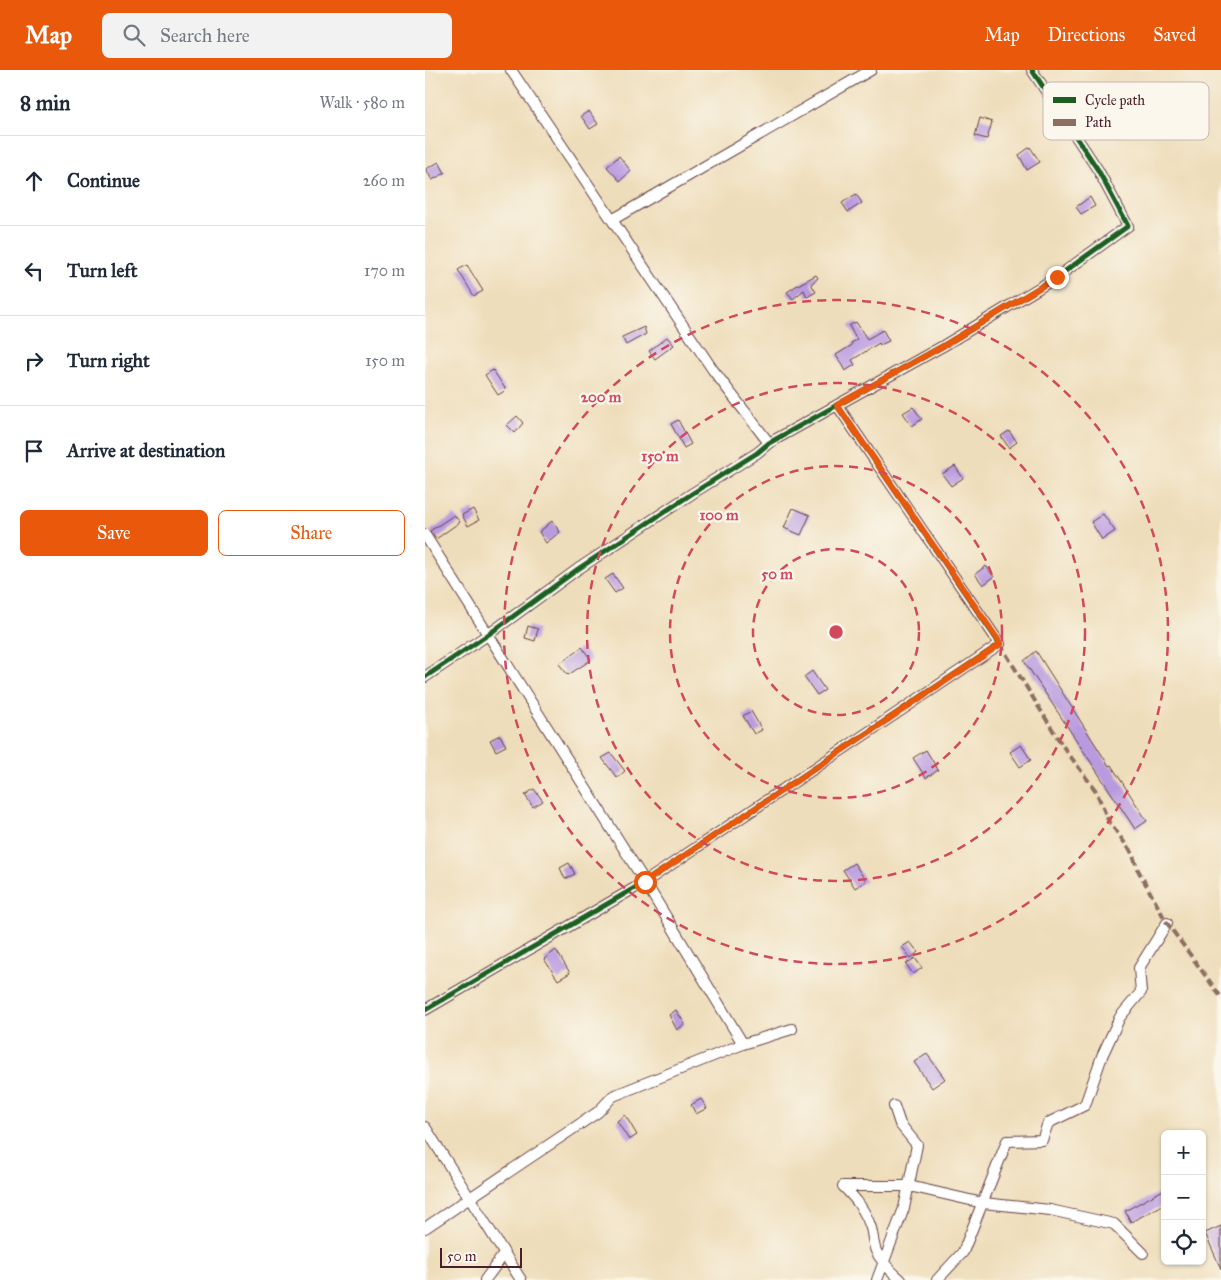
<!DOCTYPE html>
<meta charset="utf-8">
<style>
:root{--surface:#fff;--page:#f2f2f3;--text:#1f2937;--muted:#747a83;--line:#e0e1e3;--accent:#ea580c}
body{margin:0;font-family:"IM FELL Great Primer",serif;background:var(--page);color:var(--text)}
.controls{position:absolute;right:15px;bottom:15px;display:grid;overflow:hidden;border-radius:8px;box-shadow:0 1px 4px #0004}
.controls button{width:45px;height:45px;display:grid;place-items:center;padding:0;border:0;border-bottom:1px solid var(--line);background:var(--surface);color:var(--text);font:25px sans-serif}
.scale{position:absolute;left:15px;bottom:12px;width:82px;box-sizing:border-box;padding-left:5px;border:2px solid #4a1f2b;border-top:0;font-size:14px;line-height:18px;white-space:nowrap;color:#4a1f2b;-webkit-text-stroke:4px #fbf7ec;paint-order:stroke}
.stop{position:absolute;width:15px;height:15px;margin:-11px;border:4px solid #ea580c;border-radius:50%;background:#fff}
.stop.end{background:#ea580c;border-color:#fff;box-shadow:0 1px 5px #0008}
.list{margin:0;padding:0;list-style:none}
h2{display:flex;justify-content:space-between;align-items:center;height:65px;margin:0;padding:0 20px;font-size:21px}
h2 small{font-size:16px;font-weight:400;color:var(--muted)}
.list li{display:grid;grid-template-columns:32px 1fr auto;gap:15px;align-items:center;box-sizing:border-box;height:90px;padding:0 20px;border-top:1px solid var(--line)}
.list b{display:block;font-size:19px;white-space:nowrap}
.list em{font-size:16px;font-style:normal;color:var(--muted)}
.actions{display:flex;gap:10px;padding:15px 20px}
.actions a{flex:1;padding:11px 0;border:1px solid var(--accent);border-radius:8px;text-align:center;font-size:18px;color:var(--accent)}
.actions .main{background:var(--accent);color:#fff}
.icon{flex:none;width:28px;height:28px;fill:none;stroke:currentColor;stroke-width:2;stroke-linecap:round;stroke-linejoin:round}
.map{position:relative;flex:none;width:796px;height:1210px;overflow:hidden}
header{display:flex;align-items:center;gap:30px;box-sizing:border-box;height:70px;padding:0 25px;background:var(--accent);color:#fff}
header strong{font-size:24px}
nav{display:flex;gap:28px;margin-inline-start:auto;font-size:18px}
.search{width:350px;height:45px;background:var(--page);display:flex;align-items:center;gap:12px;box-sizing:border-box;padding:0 18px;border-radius:8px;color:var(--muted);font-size:19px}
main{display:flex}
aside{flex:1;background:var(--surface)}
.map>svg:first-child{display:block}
</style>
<header>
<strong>Map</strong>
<div class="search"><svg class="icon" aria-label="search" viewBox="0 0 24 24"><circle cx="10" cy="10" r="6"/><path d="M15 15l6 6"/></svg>Search here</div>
<nav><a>Map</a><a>Directions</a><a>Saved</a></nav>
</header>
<main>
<aside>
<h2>8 min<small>Walk · 580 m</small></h2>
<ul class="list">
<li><svg class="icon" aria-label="ahead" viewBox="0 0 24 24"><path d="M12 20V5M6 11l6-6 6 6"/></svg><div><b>Continue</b></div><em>260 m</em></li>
<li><svg class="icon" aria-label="left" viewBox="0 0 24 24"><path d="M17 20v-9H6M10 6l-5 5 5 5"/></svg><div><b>Turn left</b></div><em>170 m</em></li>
<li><svg class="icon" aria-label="right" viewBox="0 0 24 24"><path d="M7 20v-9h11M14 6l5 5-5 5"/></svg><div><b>Turn right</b></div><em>150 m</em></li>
<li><svg class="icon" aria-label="arrive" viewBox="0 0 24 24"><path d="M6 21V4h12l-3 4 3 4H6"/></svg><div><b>Arrive at destination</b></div></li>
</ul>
<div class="actions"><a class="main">Save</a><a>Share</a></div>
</aside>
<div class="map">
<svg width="796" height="1210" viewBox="0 0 796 1210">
<rect width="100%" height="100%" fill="#fbf7ec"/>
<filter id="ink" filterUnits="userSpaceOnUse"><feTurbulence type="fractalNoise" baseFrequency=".02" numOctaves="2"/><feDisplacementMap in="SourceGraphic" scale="10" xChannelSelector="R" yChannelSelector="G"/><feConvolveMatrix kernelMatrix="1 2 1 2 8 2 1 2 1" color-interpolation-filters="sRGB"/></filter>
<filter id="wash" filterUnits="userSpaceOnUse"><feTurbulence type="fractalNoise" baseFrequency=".0096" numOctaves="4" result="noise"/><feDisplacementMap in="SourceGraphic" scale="20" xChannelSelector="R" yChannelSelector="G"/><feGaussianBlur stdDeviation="1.12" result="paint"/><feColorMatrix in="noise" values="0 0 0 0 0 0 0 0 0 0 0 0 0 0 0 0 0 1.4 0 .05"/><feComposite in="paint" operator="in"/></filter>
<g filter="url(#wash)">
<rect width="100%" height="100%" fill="#eeddba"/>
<g id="blocks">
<path fill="#b89adf" d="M164,41L173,54L165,59L156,46Z
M555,48L567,52L562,69L550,66Z
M605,77L615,92L602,100L594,85Z
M194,86L206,101L195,111L182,97Z
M14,92L20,103L7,110L1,99Z
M431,124L437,133L423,142L417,133Z
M665,127L670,136L656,144L651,137Z
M42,195L58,221L49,226L33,200Z
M391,205L393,208L386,214L391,222L382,227L379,220L368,229L362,222L371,216Z
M431,252L442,269L458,260L464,271L455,275L454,273L427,290L430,295L420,301L411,285L427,275L426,273L432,270L424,256Z
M219,257L221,264L201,275L197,267Z
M242,267L249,275L230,289L224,281Z
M68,300L81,320L73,325L60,305Z
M488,337L497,349L487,356L478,343Z
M92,346L98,353L90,363L82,355Z
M253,350L266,374L259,378L246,354Z
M584,361L592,372L584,378L576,366Z
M530,396L538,408L526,416L517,404Z
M368,438L385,445L376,465L359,458Z
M48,439L54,450L43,456L37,445Z
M678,444L690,461L677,470L666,452Z
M29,445L35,452L11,469L5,461Z
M127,451L135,462L121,473L114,462Z
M561,496L569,507L558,515L550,504Z
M188,504L198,518L190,523L180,509Z
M103,556L113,559L110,571L100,568Z
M157,577L166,590L143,605L134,594Z
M611,581L684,696L686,695L722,751L710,759L599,591Z
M387,601L400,620L392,625L379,607Z
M326,641L337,660L329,664L318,646Z
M75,665L81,676L71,681L65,670Z
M596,675L606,690L595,697L585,682Z
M501,680L513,700L501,708L488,688Z
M186,683L200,701L192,708L177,688Z
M109,719L118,731L108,737L100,725Z
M144,793L150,804L140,809L135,798Z
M429,793L441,811L430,818L418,800Z
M485,872L493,882L486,888L477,877Z
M131,880L145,903L133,910L119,889Z
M490,888L497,898L488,904L481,894Z
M251,940L260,954L252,960L244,945Z
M502,984L520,1009L507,1018L489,992Z
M276,1029L282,1038L271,1044L266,1035Z
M200,1045L212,1065L204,1070L192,1051Z
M740,1119V1134L706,1152L700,1141Z
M796,1156V1199L780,1163Z"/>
</g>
</g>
<g filter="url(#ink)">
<use href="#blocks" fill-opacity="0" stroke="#633c40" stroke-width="1"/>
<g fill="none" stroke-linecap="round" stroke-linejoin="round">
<g stroke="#633c40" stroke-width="12">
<path id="street" d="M86,0L288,300L344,373
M187,150L446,0
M0,465L220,812L318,974
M0,607L64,564L153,499L268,423L332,383L344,373L518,276L632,207L703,156L673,100L607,0
M0,940L220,812L575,574L412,335
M0,1057L96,1210
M418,1116H484L558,1133L625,1140L689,1154L718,1183
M418,1116C431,1129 440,1140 446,1158C448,1165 448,1174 451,1181C456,1192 467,1202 476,1210
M0,1158L173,1042L188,1026L318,974L367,959
M60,1210L79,1184
M452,1210L479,1138L492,1075L475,1054L469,1036
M512,1210L538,1182L582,1071L617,1070L623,1053L660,1035L677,986L695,947L716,922L714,898L742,853"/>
</g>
<use href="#street" stroke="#fff" stroke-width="10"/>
<path stroke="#8d6e63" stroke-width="4" stroke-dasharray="8 4" stroke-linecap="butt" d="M575,574L637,675L671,721L683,750L707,783L713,800L742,853L796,927"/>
<g stroke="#fbf7ec" stroke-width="8">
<path id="cycleway" d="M0,607L64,564L153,499L268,423L332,383L344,373L518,276L632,207L703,156L673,100L607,0
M0,940L220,812L575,574L412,335"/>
</g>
<use href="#cycleway" stroke="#1b5e20" stroke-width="5"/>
</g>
</g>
<g fill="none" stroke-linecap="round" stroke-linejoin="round" filter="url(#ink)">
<path stroke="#ea580c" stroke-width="6" d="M220,812L576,574L412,335L518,276L632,207"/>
</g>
<g fill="none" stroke="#d1495b" stroke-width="2.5" stroke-dasharray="9 6">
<circle cx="411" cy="562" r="83"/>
<circle cx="411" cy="562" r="166"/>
<circle cx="411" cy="562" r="249"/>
<circle cx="411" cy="562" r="332"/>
</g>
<rect x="618" y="12" width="166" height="58" rx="8" fill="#fbf7ec" stroke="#c6b6b2" stroke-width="1"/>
<rect x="628" y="27" width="23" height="6" fill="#1b5e20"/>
<rect x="628" y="49" width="23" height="7" fill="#8d6e63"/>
<g font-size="14" fill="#4a1f2b">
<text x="660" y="35">Cycle path</text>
<text x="660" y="57">Path</text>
</g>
<circle cx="411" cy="562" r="8" fill="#d1495b" stroke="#fbf7ec" stroke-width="2.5"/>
<g font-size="15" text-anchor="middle" font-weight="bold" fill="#d1495b" stroke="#fbf7ec" stroke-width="4.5" stroke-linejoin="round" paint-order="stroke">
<text x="176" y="332">200 m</text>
<text x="235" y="391">150 m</text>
<text x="294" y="450">100 m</text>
<text x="352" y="509">50 m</text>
</g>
</svg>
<div class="controls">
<button>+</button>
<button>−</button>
<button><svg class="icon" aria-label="locate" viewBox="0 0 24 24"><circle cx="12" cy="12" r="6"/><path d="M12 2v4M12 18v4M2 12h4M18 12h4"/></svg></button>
</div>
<div class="scale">50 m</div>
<div class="stop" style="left:220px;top:812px"></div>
<div class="stop end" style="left:632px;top:207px"></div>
</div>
</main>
